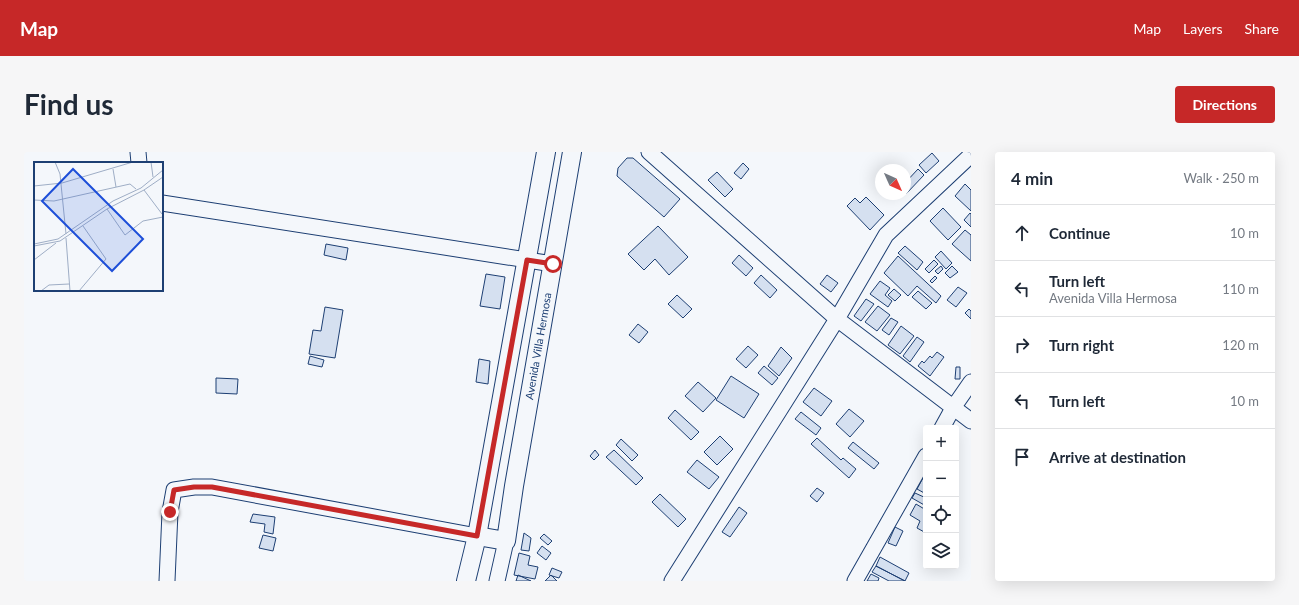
<!DOCTYPE html>
<meta charset="utf-8">
<style>
:root{--surface:#fff;--page:#f6f6f7;--text:#1f2937;--muted:#747a83;--line:#e0e1e3;--accent:#c62828}
body{margin:0;font-family:Lato,sans-serif;background:var(--page);color:var(--text)}
.controls{position:absolute;right:12px;bottom:12px;display:grid;overflow:hidden;border-radius:4px;box-shadow:0 4px 16px #0002}
.controls button{width:36px;height:36px;display:grid;place-items:center;padding:0;border:0;border-bottom:1px solid var(--line);background:var(--surface);color:var(--text);font:20px sans-serif}
.compass{position:absolute;left:851px;top:12px;width:36px;height:36px;border-radius:50%;background:var(--surface);box-shadow:0 4px 16px #0002;rotate:135deg}
.stop{position:absolute;width:12px;height:12px;margin:-9px;border:3px solid #c62828;border-radius:50%;background:#fff}
.stop.end{background:#c62828;border-color:#fff;box-shadow:0 1px 4px #0008}
.list{margin:0;padding:0;list-style:none}
h2{display:flex;justify-content:space-between;align-items:center;height:52px;margin:0;padding:0 16px;font-size:17px}
h2 small{font-size:13px;font-weight:400;color:var(--muted)}
.list li{display:grid;grid-template-columns:26px 1fr auto;gap:12px;align-items:center;box-sizing:border-box;height:56px;padding:0 16px;border-top:1px solid var(--line)}
.list b{display:block;font-size:15px;white-space:nowrap}
.list p{margin:0;font-size:13px;white-space:nowrap;color:var(--muted)}
.list em{font-size:13px;font-style:normal;color:var(--muted)}
.icon{flex:none;width:22px;height:22px;fill:none;stroke:currentColor;stroke-width:2;stroke-linecap:round;stroke-linejoin:round}
.map{position:relative;flex:none;width:947px;height:429px;overflow:hidden;border-radius:4px}
header{display:flex;align-items:center;gap:24px;box-sizing:border-box;height:56px;padding:0 20px;background:var(--accent);color:#fff}
header strong{font-size:19px}
nav{display:flex;gap:22px;margin-inline-start:auto;font-size:14px}
.intro{display:flex;align-items:center;justify-content:space-between;box-sizing:border-box;height:96px;padding:0 24px}
h1{margin:0;font-size:28px}
.button{padding:10px 18px;border-radius:4px;background:var(--accent);color:#fff;font-size:14px;font-weight:700}
main{display:flex;gap:24px;padding:0 24px}
aside{flex:1;background:var(--surface);border-radius:4px;box-shadow:0 4px 16px #0002}
.map>svg:first-child{display:block}
</style>
<header>
<strong>Map</strong>
<nav><a>Map</a><a>Layers</a><a>Share</a></nav>
</header>
<div class="intro"><h1>Find us</h1><a class="button">Directions</a></div>
<main>
<div class="map">
<svg width="947" height="429" viewBox="0 0 947 429">
<rect width="100%" height="100%" fill="#f4f7fb"/>
<path fill="#d5e0f0" stroke="#1d3f73" d="M908,1L915,9L902,21L895,13Z
M603,6H609L656,47L640,65L593,24L594,16Z
M719,11L725,17L717,27L710,21Z
M894,17L900,23L882,42L881,31Z
M693,20L709,37L701,45L684,28Z
M941,32L947,38V59L931,44Z
M842,45L860,63L846,78L823,54L831,46L836,51Z
M919,56L937,75L924,88L906,69Z
M946,61L947,62V75L940,68Z
M634,74L664,105L645,123L631,107L620,118L604,102Z
M941,78L947,83V109L928,92Z
M302,92L324,96L322,108L300,103Z
M881,94L899,110L893,118L874,101Z
M917,99L928,111L922,117L911,105Z
M715,103L729,116L722,124L708,111Z
M874,104L917,144L912,151L893,134L884,144L860,121Z
M910,108L914,112L905,121L901,117Z
M917,114L919,117L914,122L911,119Z
M928,114L934,120L926,126L921,121Z
M462,122L481,125L476,157L456,154Z
M737,123L753,138L746,146L730,131Z
M803,123L814,131L807,140L796,132Z
M911,124L913,126L908,131L906,129Z
M856,129L866,136L861,143L868,149L864,155L846,142Z
M934,135L943,141L932,155L923,148Z
M870,137L877,143L871,149L864,143Z
M894,139L908,151L902,157L888,145Z
M653,143L668,157L659,166L644,152Z
M842,147L850,152L837,169L830,164Z
M854,154L866,163L853,179L841,170Z
M301,155L319,158L311,206L285,202L289,178L297,179Z
M945,157L947,159V167L941,161Z
M867,166L874,170L865,183L858,178Z
M614,172L624,180L615,191L605,183Z
M877,174L890,184L876,202L864,193Z
M893,185L900,190L886,210L879,204Z
M724,194L734,203L722,216L712,207Z
M757,195L768,206L755,224L744,214Z
M913,200L920,205L906,224L894,214L898,209L900,211L906,204L908,206Z
M286,204L300,208L298,215L284,212Z
M455,207L466,209L464,232L452,230Z
M740,214L754,226L748,233L734,221Z
M932,215H936V227H931Z
M707,224L735,242L720,266L692,248Z
M192,226L214,227L213,242L192,241Z
M674,230L692,246L679,260L661,244Z
M790,236L808,249L797,264L779,250Z
M825,257L840,269L826,285L812,272Z
M651,258L675,280L667,288L644,266Z
M777,260L797,276L792,283L771,267Z
M696,284L709,297L693,313L680,300Z
M793,286L817,308L819,306L832,317L825,326L787,292Z
M597,287L614,303L608,309L592,293Z
M829,290L855,311L850,317L824,296Z
M571,298L575,303L570,308L566,304Z
M590,298L619,326L612,333L582,305Z
M673,308L695,325L685,337L663,320Z
M899,326L902,328V342L893,337Z
M793,336L800,341L793,350L786,344Z
M891,341L902,346V354L888,346Z
M636,342L662,367L654,375L628,350Z
M892,352L902,358V381L893,376L896,369L886,363Z
M715,355L723,361L706,385L698,380Z
M229,362L251,365L249,382L240,380L241,372L226,370Z
M871,375L879,379L872,394L864,391Z
M500,381L507,386L505,399L497,398Z
M520,382L528,389L524,393L516,386Z
M239,383L252,386L249,399L235,396Z
M518,394L527,401L522,408L513,401Z
M495,401L506,404L504,413L514,415L511,427L490,423Z
M856,405L885,421L881,429L852,414Z
M852,414L881,429H865L848,420Z
M528,416L538,420L535,426L525,423Z
M847,422L855,426L854,429H843Z
M494,423L507,429H492Z
M527,423L533,429H521Z"/>
<g fill="none" stroke-linecap="round" stroke-linejoin="round">
<g stroke="#1d3f73" stroke-width="17">
<path id="minor" d="M114,0L115,11
M625,0L813,167L947,269
M138,51L529,112
M918,276L929,256L947,230
M143,429L146,360L150,338L170,335H188L453,384
M473,429L482,389
M648,429L813,167L862,83L947,3
M831,429L902,304"/>
</g>
<g stroke="#1d3f73" stroke-width="20">
<g id="tertiary">
<path id="s1" d="M453,384L482,389L490,334L548,0"/>
<path d="M442,429L453,384L522,0"/>
</g>
</g>
<use href="#minor" stroke="#f4f7fb" stroke-width="15"/>
<use href="#tertiary" stroke="#f4f7fb" stroke-width="18"/>
</g>
<g fill="none" stroke-linecap="round" stroke-linejoin="round">
<path stroke="#c62828" stroke-width="5" d="M146,360L150,338L170,335H188L453,384L503,108L529,112"/>
</g>
<g text-anchor="middle" stroke-width="3" stroke-linejoin="round" paint-order="stroke">
<g font-size="11" fill="#1d3f73" stroke="#f4f7fb">
<text dy="4" stroke="none"><textPath href="#s1" startOffset="227">Avenida Villa Hermosa</textPath></text>
</g>
</g>
<g transform="translate(10 10)">
<rect width="129" height="129" fill="#f4f7fb"/>
<path fill="none" stroke="#9eadc5" stroke-width="1" d="M21,0L26,12L32,72M117,0L119,15M79,7L82,25M0,24L28,21L99,0M110,28L128,52M0,38L20,39L96,22L102,27M73,47L91,73L109,59L129,55M32,76L36,129M0,82L24,77L79,39L107,26L129,8M0,84L26,79L73,47L110,28L129,15M0,98L22,81M7,129L15,123L35,122M45,129L72,97L49,64"/>
<path fill="#1d4ed8" fill-opacity="0.15" stroke="#1d4ed8" stroke-width="2" d="M39,7L109,77L78,109L8,39Z"/>
<rect width="129" height="129" fill="none" stroke="#1d3f73" stroke-width="2"/>
</g>
</svg>
<div class="controls">
<button>+</button>
<button>−</button>
<button><svg class="icon" aria-label="locate" viewBox="0 0 24 24"><circle cx="12" cy="12" r="6"/><path d="M12 2v4M12 18v4M2 12h4M18 12h4"/></svg></button>
<button><svg class="icon" aria-label="layers" viewBox="0 0 24 24"><path d="M12 4l9 5-9 5-9-5zM3 14l9 5 9-5"/></svg></button>
</div>
<svg class="compass" viewBox="-18 -18 36 36"><path d="M0-13l5 13h-10z" fill="#e53935"/><path d="M0 13l5-13h-10z" fill="#747a83"/></svg>
<div class="stop" style="left:529px;top:112px"></div>
<div class="stop end" style="left:146px;top:360px"></div>
</div>
<aside>
<h2>4 min<small>Walk · 250 m</small></h2>
<ul class="list">
<li><svg class="icon" aria-label="ahead" viewBox="0 0 24 24"><path d="M12 20V5M6 11l6-6 6 6"/></svg><div><b>Continue</b></div><em>10 m</em></li>
<li><svg class="icon" aria-label="left" viewBox="0 0 24 24"><path d="M17 20v-9H6M10 6l-5 5 5 5"/></svg><div><b>Turn left</b><p>Avenida Villa Hermosa</p></div><em>110 m</em></li>
<li><svg class="icon" aria-label="right" viewBox="0 0 24 24"><path d="M7 20v-9h11M14 6l5 5-5 5"/></svg><div><b>Turn right</b></div><em>120 m</em></li>
<li><svg class="icon" aria-label="left" viewBox="0 0 24 24"><path d="M17 20v-9H6M10 6l-5 5 5 5"/></svg><div><b>Turn left</b></div><em>10 m</em></li>
<li><svg class="icon" aria-label="arrive" viewBox="0 0 24 24"><path d="M6 21V4h12l-3 4 3 4H6"/></svg><div><b>Arrive at destination</b></div></li>
</ul>
</aside>
</main>
